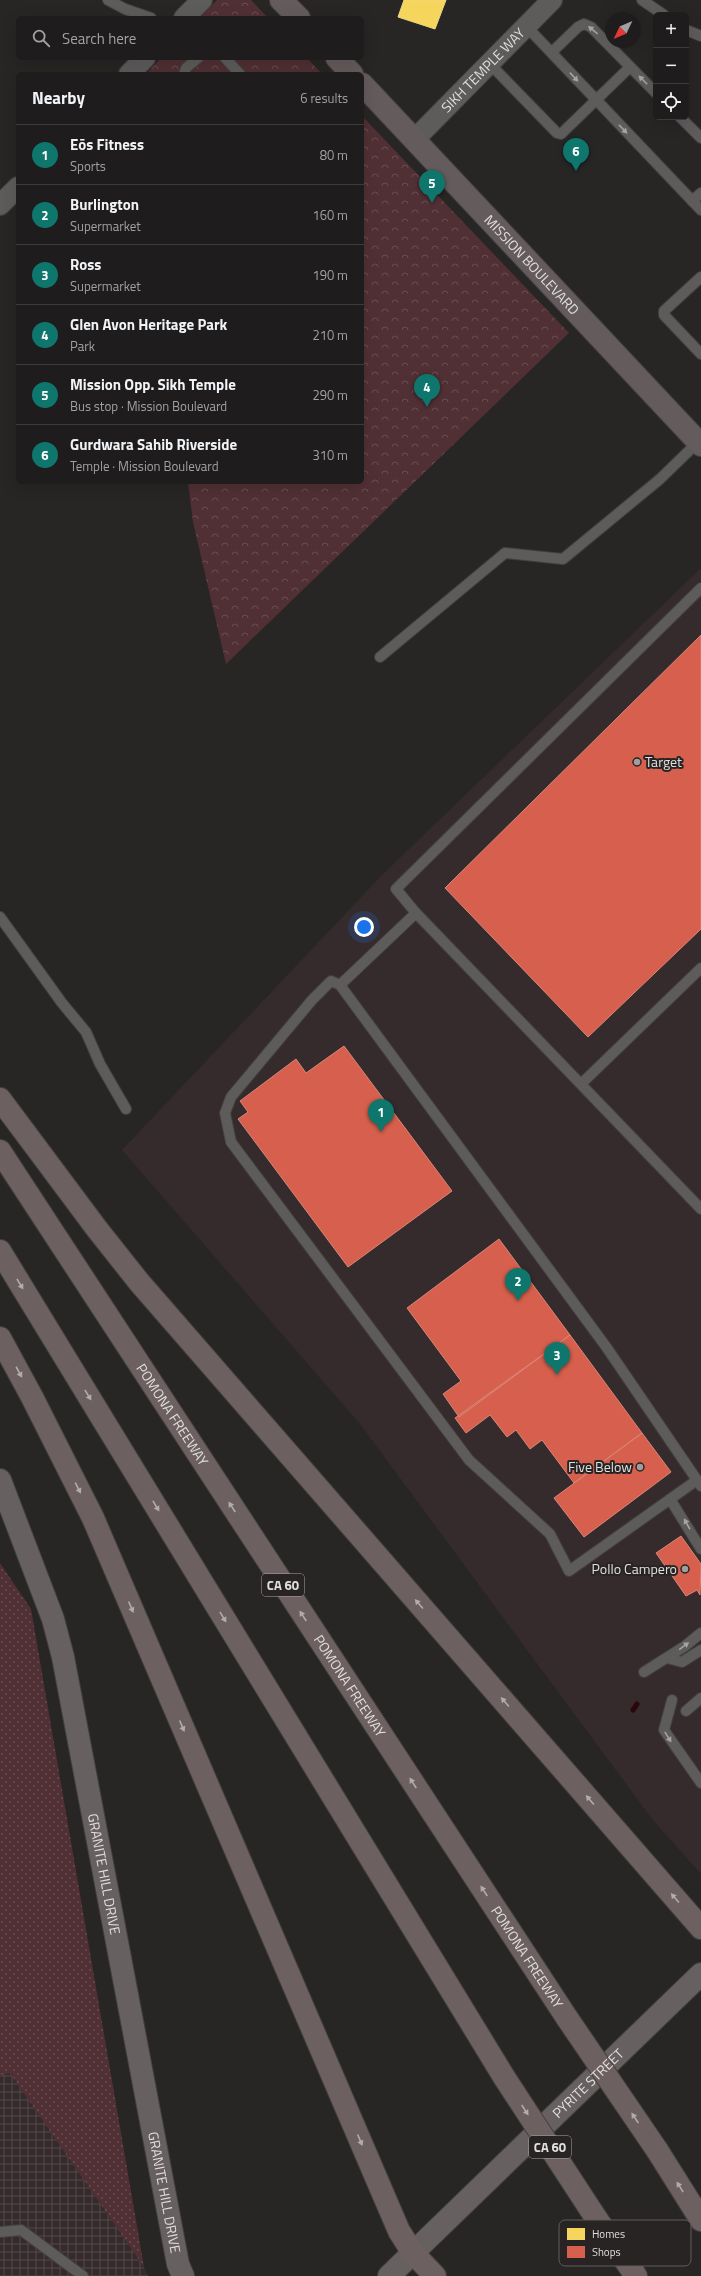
<!DOCTYPE html>
<meta charset="utf-8">
<style>
:root{--surface:#1e1c1c;--page:#262525;--text:#f1f3f6;--muted:#a1a1a3;--line:#3c3a3b;--accent:#0f766e}
body{margin:0;font-family:"Titillium Web",sans-serif;background:var(--page);color:var(--text)}
.controls{position:absolute;right:12px;top:12px;display:grid;overflow:hidden;border-radius:6px;box-shadow:0 4px 16px #0002}
.controls button{width:36px;height:36px;display:grid;place-items:center;padding:0;border:0;border-bottom:1px solid var(--line);background:var(--surface);color:var(--text);font:20px sans-serif}
.compass{position:absolute;left:605px;top:12px;width:36px;height:36px;border-radius:50%;background:var(--surface);box-shadow:0 4px 16px #0002;rotate:226deg}
.you{position:absolute;left:364px;top:927px;width:14px;height:14px;margin:-10px;border:3px solid #fff;border-radius:50%;background:#1a73e8;box-shadow:0 0 0 6px #1a73e833}
.badge{display:grid;place-items:center;width:26px;height:26px;border-radius:50%;background:var(--accent);color:#fff;font-size:13px;font-weight:700}
.pin{position:absolute;translate:-50% -33px;filter:drop-shadow(0 1px 2px #0008)}
.pin::after{content:'';position:absolute;top:21px;width:14px;height:12px;background:inherit;clip-path:polygon(0 0,100% 0,50% 100%)}
.list{margin:0;padding:0;list-style:none}
h2{display:flex;justify-content:space-between;align-items:center;height:52px;margin:0;padding:0 16px;font-size:17px}
h2 small{font-size:13px;font-weight:400;color:var(--muted)}
.list li{display:grid;grid-template-columns:26px 1fr auto;gap:12px;align-items:center;box-sizing:border-box;height:60px;padding:0 16px;border-top:1px solid var(--line)}
.list b{display:block;font-size:15px;white-space:nowrap}
.list p{margin:0;font-size:13px;white-space:nowrap;color:var(--muted)}
.list em{font-size:13px;font-style:normal;color:var(--muted)}
.icon{flex:none;width:22px;height:22px;fill:none;stroke:currentColor;stroke-width:2;stroke-linecap:round;stroke-linejoin:round}
.map{position:relative;flex:none;width:701px;height:2276px;overflow:hidden}
.search{position:absolute;background:var(--surface);box-shadow:0 4px 16px #0002;left:16px;top:16px;width:348px;height:44px;display:flex;align-items:center;gap:10px;box-sizing:border-box;padding:0 14px;border-radius:6px;color:var(--muted);font-size:15px}
.panel{position:absolute;background:var(--surface);box-shadow:0 4px 16px #0002;left:16px;top:72px;width:348px;height:412px;border-radius:6px}
.map>svg:first-child{display:block}
</style>
<div class="map">
<svg width="701" height="2276" viewBox="0 0 701 2276">
<defs>
<pattern id="industrial-grid" width="8" height="8" patternUnits="userSpaceOnUse"><rect width="8" height="8" fill="#362b2c"/><path d="M0 4h8M4 0v8" fill="none" stroke="#53494a"/></pattern>
<pattern id="grass-dots" width="8" height="8" patternUnits="userSpaceOnUse"><rect width="8" height="8" fill="#503034"/><path d="M2 2h.1M6 6h.1" fill="none" stroke="#694e51" stroke-width="1.8" stroke-linecap="round"/></pattern>
<pattern id="park-crowns" width="20" height="18" patternUnits="userSpaceOnUse"><rect width="20" height="18" fill="#503034"/><path d="M2 6a3 3 0 1 1 6 0M12 15a3 3 0 1 1 6 0" fill="none" stroke="#694e51"/></pattern>
</defs>
<rect width="100%" height="100%" fill="#282525"/>
<path fill="#362b2c" d="M701,568V1874L652,1819L360,1424L122,1150L382,875Z"/>
<path fill="url(#industrial-grid)" d="M10,2072L144,2267L148,2276H0V2076Z"/>
<path fill="url(#grass-dots)" d="M0,1563L31,1609L144,2267L10,2073L0,2076Z"/>
<path fill="url(#park-crowns)" d="M217,0H251L268,18H200Z
M161,58H307L322,74H146Z
M362,116L569,333L226,664L193,522L188,482H362Z"/>
<path fill="#f6d55c" stroke="#f0d883" d="M404,0H446L435,29L398,17Z"/>
<path fill="#d6604d" stroke="#d98678" d="M701,635V929L588,1037L445,888Z
M344,1046L452,1191L348,1267L238,1119L248,1112L240,1101L296,1059L306,1073Z
M499,1239L570,1335L459,1417L443,1394L461,1381L407,1308Z
M570,1335L642,1433L574,1483L542,1440L530,1449L516,1430L507,1437L490,1415L466,1433L455,1418Z
M642,1433L671,1472L584,1537L554,1498Z
M681,1536L701,1564L700,1595L697,1590L686,1596L656,1553Z"/>
<g fill="none" stroke-linecap="round" stroke-linejoin="round">
<path stroke="#28070d" stroke-width="5" d="M633,1710L637,1704"/>
<g stroke="#434040" stroke-width="12">
<path id="lane" d="M108,0L125,9L151,18
M642,0L664,15
M526,26L701,210
M686,30L701,36
M552,52L578,27L584,24L591,27L656,93
M225,58L240,74
M489,63L557,133L561,134L630,67
M184,74L186,68L198,58
M680,117L701,138
M692,201L701,193
M701,277L664,311V315L701,354
M380,657L505,553L563,559L660,479L698,442
M416,913L396,889L701,588
M0,917L62,1003L86,1032L100,1064L126,1109
M340,985L416,913L701,1209
M581,1084L701,968
M697,1480L569,1571L550,1534L469,1460L231,1142L225,1113L231,1097L312,1000L331,981L340,985L607,1348L701,1486
M670,1499L701,1549
M667,1658L682,1662L701,1650
M644,1672L685,1646L701,1633
M672,1700L664,1730L701,1783
M686,1711L701,1698
M0,2232L21,2230L83,2276"/>
</g>
<g stroke="#434040" stroke-width="22">
<g id="street">
<path d="M184,18L202,0"/>
<path d="M129,74L145,58"/>
<path id="s1" d="M414,140L552,0"/>
<path d="M0,205L18,187"/>
</g>
</g>
<g stroke="#434040" stroke-width="24">
<g id="secondary">
<path id="s2" d="M0,1480L53,1619L63,1657L178,2264L183,2276"/>
<path id="s3" d="M389,2276L701,1974"/>
</g>
</g>
<g stroke="#434040" stroke-width="24">
<g id="primary">
<path d="M281,0L299,18"/>
<path d="M337,58L352,74"/>
<path id="s4" d="M362,84L701,445"/>
</g>
</g>
<g stroke="#434040" stroke-width="24">
<g id="highway">
<path d="M0,1099L97,1229L139,1282L701,1928"/>
<path id="s5" d="M0,1151L567,2018"/>
<path d="M0,1251L504,2077"/>
<path d="M0,1338L32,1397L93,1518L399,2231L413,2253L435,2276"/>
<path d="M657,2150L701,2220"/>
<path d="M596,2218L636,2276"/>
</g>
</g>
<use href="#lane" stroke="#5e5b5b" stroke-width="10"/>
<use href="#street" stroke="#5e5b5b" stroke-width="20"/>
<use href="#secondary" stroke="#666060" stroke-width="22"/>
<use href="#primary" stroke="#645b5c" stroke-width="22"/>
<use href="#highway" stroke="#6d6061" stroke-width="22"/>
<g stroke="#434040" stroke-width="24" stroke-linecap="butt">
<path id="highway-bridge" d="M567,2018L657,2150
M504,2077L596,2218"/>
</g>
<use href="#highway-bridge" stroke="#6d6061" stroke-width="22"/>
</g>
<defs><path id="oneway-solid" d="M-6-.8H1V-3.2L6.5 0L1 3.2V.8H-6Z"/></defs>
<g fill="#a6a3a3">
<use href="#oneway-solid" transform="translate(593 30) rotate(-141)"/>
<use href="#oneway-solid" transform="translate(574 77) rotate(47)"/>
<use href="#oneway-solid" transform="translate(643 80) rotate(-135)"/>
<use href="#oneway-solid" transform="translate(623 129) rotate(46)"/>
<use href="#oneway-solid" transform="translate(687 1524) rotate(-119)"/>
<use href="#oneway-solid" transform="translate(684 1646) rotate(-36)"/>
<use href="#oneway-solid" transform="translate(668 1737) rotate(58)"/>
</g>
<g fill="#b3acac">
<use href="#oneway-solid" transform="translate(20 1284) rotate(59)"/>
<use href="#oneway-solid" transform="translate(19 1372) rotate(61)"/>
<use href="#oneway-solid" transform="translate(88 1395) rotate(59)"/>
<use href="#oneway-solid" transform="translate(78 1488) rotate(63)"/>
<use href="#oneway-solid" transform="translate(156 1506) rotate(59)"/>
<use href="#oneway-solid" transform="translate(232 1507) rotate(-123)"/>
<use href="#oneway-solid" transform="translate(419 1604) rotate(-131)"/>
<use href="#oneway-solid" transform="translate(131 1607) rotate(67)"/>
<use href="#oneway-solid" transform="translate(303 1616) rotate(-123)"/>
<use href="#oneway-solid" transform="translate(223 1617) rotate(59)"/>
<use href="#oneway-solid" transform="translate(505 1702) rotate(-131)"/>
<use href="#oneway-solid" transform="translate(182 1726) rotate(67)"/>
<use href="#oneway-solid" transform="translate(413 1783) rotate(-123)"/>
<use href="#oneway-solid" transform="translate(590 1800) rotate(-131)"/>
<use href="#oneway-solid" transform="translate(484 1891) rotate(-123)"/>
<use href="#oneway-solid" transform="translate(675 1898) rotate(-131)"/>
<use href="#oneway-solid" transform="translate(525 2110) rotate(57)"/>
<use href="#oneway-solid" transform="translate(635 2118) rotate(-124)"/>
<use href="#oneway-solid" transform="translate(360 2140) rotate(67)"/>
<use href="#oneway-solid" transform="translate(680 2187) rotate(-122)"/>
</g>
<g fill="#a09d9d" stroke="#292424" stroke-width="1.5">
<circle cx="637" cy="762" r="4"/>
<circle cx="640" cy="1467" r="4"/>
<circle cx="685" cy="1569" r="4"/>
</g>
<g text-anchor="middle" stroke-width="4" stroke-linejoin="round" paint-order="stroke">
<g fill="#292424" stroke="#aaa6a6" stroke-width="1">
<rect x="262" y="1574" width="42" height="22" rx="3"/>
<rect x="529" y="2136" width="42" height="22" rx="3"/>
</g>
<g font-size="13" font-weight="bold" fill="#e1dede">
<text x="283" y="1590">CA 60</text>
<text x="550" y="2152">CA 60</text>
</g>
<g font-size="14" fill="#e1dede" stroke="#292424">
<text dy="5" stroke="none"><textPath href="#s1" startOffset="98">SIKH TEMPLE WAY</textPath></text>
<text dy="5" stroke="none"><textPath href="#s4" startOffset="248">MISSION BOULEVARD</textPath></text>
<text dy="5" stroke="none"><textPath href="#s5" startOffset="315">POMONA FREEWAY</textPath></text>
<text dy="5" stroke="none"><textPath href="#s5" startOffset="639">POMONA FREEWAY</textPath></text>
<text dy="5" stroke="none"><textPath href="#s2" startOffset="409">GRANITE HILL DRIVE</textPath></text>
<text dy="5" stroke="none"><textPath href="#s5" startOffset="963">POMONA FREEWAY</textPath></text>
<text dy="5" stroke="none"><textPath href="#s3" startOffset="277">PYRITE STREET</textPath></text>
<text dy="5" stroke="none"><textPath href="#s2" startOffset="733">GRANITE HILL DRIVE</textPath></text>
</g>
<g font-size="14" fill="#e1dede" stroke="#292424" text-anchor="end">
<text x="645" y="767" text-anchor="start">Target</text>
<text x="632" y="1472">Five Below</text>
<text x="677" y="1574">Pollo Campero</text>
</g>
</g>
<rect x="559" y="2220" width="132" height="46" rx="6" fill="#292424" stroke="#605c5c" stroke-width="1"/>
<rect x="567" y="2228" width="18" height="12" fill="#f6d55c"/>
<rect x="567" y="2246" width="18" height="12" fill="#d6604d"/>
<g font-size="11" fill="#e1dede">
<text x="592" y="2238">Homes</text>
<text x="592" y="2256">Shops</text>
</g>
</svg>
<div class="controls">
<button>+</button>
<button>−</button>
<button><svg class="icon" aria-label="locate" viewBox="0 0 24 24"><circle cx="12" cy="12" r="6"/><path d="M12 2v4M12 18v4M2 12h4M18 12h4"/></svg></button>
</div>
<svg class="compass" viewBox="-18 -18 36 36"><path d="M0-13l5 13h-10z" fill="#e53935"/><path d="M0 13l5-13h-10z" fill="#a1a1a3"/></svg>
<div class="you"></div>
<div class="pin badge" style="left:381px;top:1132px">1</div>
<div class="pin badge" style="left:518px;top:1301px">2</div>
<div class="pin badge" style="left:557px;top:1375px">3</div>
<div class="pin badge" style="left:427px;top:407px">4</div>
<div class="pin badge" style="left:432px;top:203px">5</div>
<div class="pin badge" style="left:576px;top:171px">6</div>
<div class="search"><svg class="icon" aria-label="search" viewBox="0 0 24 24"><circle cx="10" cy="10" r="6"/><path d="M15 15l6 6"/></svg>Search here</div>
<section class="panel">
<h2>Nearby<small>6 results</small></h2>
<ul class="list">
<li><span class="badge">1</span><div><b>Eōs Fitness</b><p>Sports</p></div><em>80 m</em></li>
<li><span class="badge">2</span><div><b>Burlington</b><p>Supermarket</p></div><em>160 m</em></li>
<li><span class="badge">3</span><div><b>Ross</b><p>Supermarket</p></div><em>190 m</em></li>
<li><span class="badge">4</span><div><b>Glen Avon Heritage Park</b><p>Park</p></div><em>210 m</em></li>
<li><span class="badge">5</span><div><b>Mission Opp. Sikh Temple</b><p>Bus stop · Mission Boulevard</p></div><em>290 m</em></li>
<li><span class="badge">6</span><div><b>Gurdwara Sahib Riverside</b><p>Temple · Mission Boulevard</p></div><em>310 m</em></li>
</ul>
</section>
</div>
